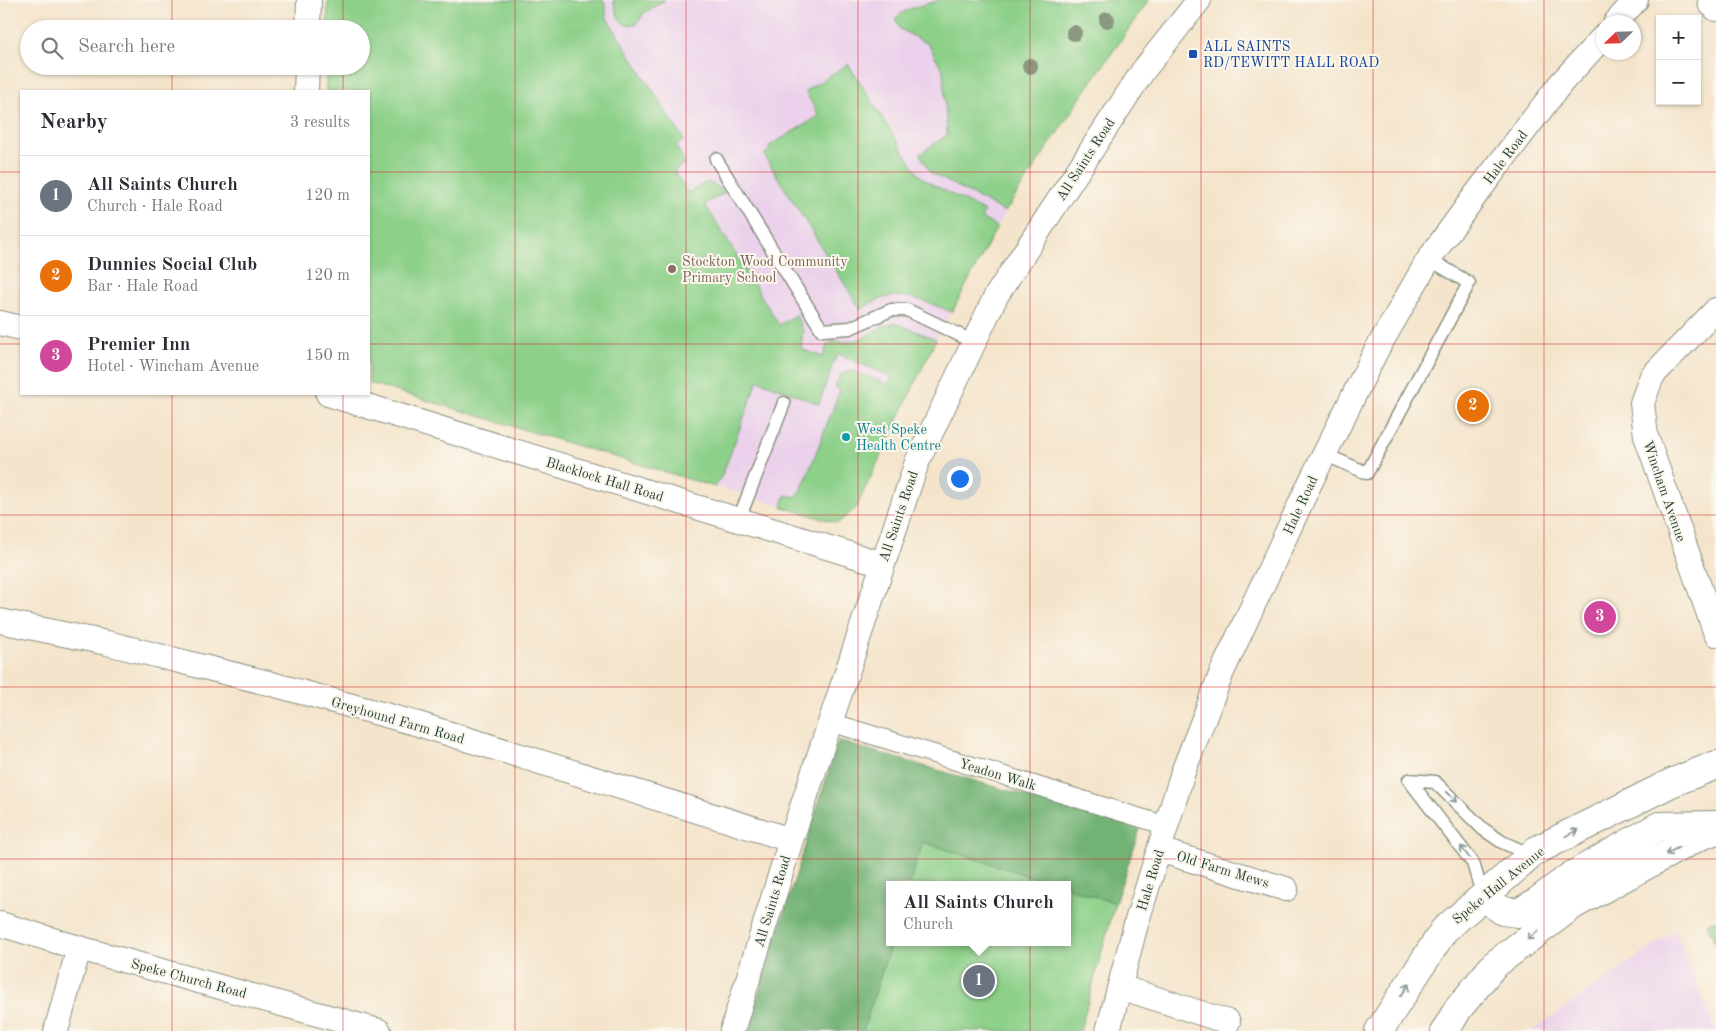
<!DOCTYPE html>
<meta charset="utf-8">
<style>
:root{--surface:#fff;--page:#f2f2f3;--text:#2b2b33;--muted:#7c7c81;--line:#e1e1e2;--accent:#0b8043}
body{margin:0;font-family:"Old Standard TT",serif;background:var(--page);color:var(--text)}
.controls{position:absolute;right:15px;top:15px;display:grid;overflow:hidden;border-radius:0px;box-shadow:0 1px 4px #0004}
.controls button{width:45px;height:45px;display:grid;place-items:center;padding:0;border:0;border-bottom:1px solid var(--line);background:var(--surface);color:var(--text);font:25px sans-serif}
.compass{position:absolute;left:1596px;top:15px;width:45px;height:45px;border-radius:50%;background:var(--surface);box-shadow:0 1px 4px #0004;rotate:247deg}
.you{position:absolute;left:959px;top:478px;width:18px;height:18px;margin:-12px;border:4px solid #fff;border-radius:50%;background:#1a73e8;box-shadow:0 0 0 8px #1a73e833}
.badge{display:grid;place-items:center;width:32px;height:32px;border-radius:50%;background:var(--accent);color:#fff;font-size:16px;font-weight:700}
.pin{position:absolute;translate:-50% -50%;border:2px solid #fff;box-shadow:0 1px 5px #0006}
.popup{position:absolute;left:886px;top:881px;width:185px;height:65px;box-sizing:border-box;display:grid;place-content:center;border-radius:0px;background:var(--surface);filter:drop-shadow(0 1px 4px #0005);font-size:16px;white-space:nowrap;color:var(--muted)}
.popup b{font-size:19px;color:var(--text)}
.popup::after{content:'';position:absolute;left:50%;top:100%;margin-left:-10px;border:10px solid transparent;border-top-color:var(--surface)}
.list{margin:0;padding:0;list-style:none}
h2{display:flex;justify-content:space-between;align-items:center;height:65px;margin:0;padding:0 20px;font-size:21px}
h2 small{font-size:16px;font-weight:400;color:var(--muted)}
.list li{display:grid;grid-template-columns:32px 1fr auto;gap:15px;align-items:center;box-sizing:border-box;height:80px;padding:0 20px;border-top:1px solid var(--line)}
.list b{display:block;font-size:19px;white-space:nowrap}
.list p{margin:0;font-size:16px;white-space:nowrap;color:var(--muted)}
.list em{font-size:16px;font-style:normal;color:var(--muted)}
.icon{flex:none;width:28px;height:28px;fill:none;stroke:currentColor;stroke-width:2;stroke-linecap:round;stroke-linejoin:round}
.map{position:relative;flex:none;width:1716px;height:1031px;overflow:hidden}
.search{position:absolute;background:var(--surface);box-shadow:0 1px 4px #0004;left:20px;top:20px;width:350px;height:55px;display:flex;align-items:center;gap:12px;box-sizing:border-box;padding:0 18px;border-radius:28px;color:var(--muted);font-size:19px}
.panel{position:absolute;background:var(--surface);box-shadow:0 1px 4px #0004;left:20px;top:90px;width:350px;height:305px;border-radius:0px}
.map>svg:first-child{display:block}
</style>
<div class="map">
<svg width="1716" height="1031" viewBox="0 0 1716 1031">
<rect width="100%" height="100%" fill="#fbf7ec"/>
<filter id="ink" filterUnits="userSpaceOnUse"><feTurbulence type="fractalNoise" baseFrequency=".02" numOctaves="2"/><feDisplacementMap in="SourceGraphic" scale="10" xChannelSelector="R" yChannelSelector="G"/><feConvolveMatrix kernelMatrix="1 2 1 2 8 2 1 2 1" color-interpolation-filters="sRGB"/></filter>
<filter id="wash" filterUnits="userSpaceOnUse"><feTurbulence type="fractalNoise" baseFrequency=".0096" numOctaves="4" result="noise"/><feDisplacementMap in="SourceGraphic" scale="20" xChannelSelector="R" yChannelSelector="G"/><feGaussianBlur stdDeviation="1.12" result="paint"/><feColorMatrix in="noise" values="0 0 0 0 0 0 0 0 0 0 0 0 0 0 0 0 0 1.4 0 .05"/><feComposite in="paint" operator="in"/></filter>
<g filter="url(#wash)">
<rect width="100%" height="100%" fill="#f4e4cb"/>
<path fill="#ebd1eb" d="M328,0H1149L1083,94L1005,212L936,339L856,508L838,523L369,383V91H326V66H361V29H327Z
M1675,931L1716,1031H1532Z"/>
<path fill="#8cd089" stroke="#56865e" d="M328,0H604L607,18L684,140L676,146L685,163L674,171L688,193C706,183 707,176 724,193L705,204L779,325L796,315L803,331L801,349L823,357L827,345L833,341L848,342L863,338L881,327L895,323L936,339L856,508L838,523L782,507L785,495L797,497L806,479L840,390L835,387L840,375L851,371L888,384L892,377L838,354L834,361L819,404L758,380L723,473L715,487L369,383V91H326V66H361V29H327Z
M613,0H665L644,13L637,24L626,25L619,19Z
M939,0H1149L1083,94L1005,212L931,173L920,154L947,135L943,70L928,44L900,29L895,19C907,6 924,6 939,0Z
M848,64L919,175L930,183L985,212L981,218L997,227L952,312C930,304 904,290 881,299C874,301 867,306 860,309L764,155L770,150L769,146L819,116L805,91Z
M923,842L1057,885H909Z
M1068,888L1115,903L1080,1031H863L891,942H1068Z
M1716,920V945L1707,923Z"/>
<path fill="#71b275" stroke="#487854" d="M838,741L1140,829L1115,903L1068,888V885H1057L923,842L909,885H890L891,942L863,1031H747Z"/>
</g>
<g filter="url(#ink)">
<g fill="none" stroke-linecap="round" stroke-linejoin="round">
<g stroke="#8a9080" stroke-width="15">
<path id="service" d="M716,159L822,330L850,328L891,310H907L974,342
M1324,454L1367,473L1469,283L1429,259
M739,519L784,403
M1409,780L1435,782L1483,829L1502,842L1531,855
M1409,780L1473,863L1483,897"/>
</g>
<g stroke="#8a9080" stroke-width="20">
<path id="pedestrian" d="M830,722L1167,826"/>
</g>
<g stroke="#8a9080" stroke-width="26">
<path id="minor" d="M1710,3L1716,9
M1616,22L1636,0
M308,29L309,0
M306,91L307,66
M1716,310L1652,376L1642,403L1646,436L1716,634
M0,323L21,328
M328,394L882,564
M0,621L107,643L268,683L418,724L791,840
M1159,850L1286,889
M0,924L79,948L379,1031
M1120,987L1228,1022
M56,1031L79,948
M732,1031L791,840L917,462L996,296L1143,71L1199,0
M1108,1031L1136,924L1183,772L1222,672L1310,483L1376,351L1429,259L1474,197L1561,83L1604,36"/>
</g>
<g stroke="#8a9080" stroke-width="30">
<path id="tertiary" d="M1483,897L1503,911L1518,913L1535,903L1571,876L1659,826L1716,825
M1379,1031L1444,930L1537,850L1671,783L1716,765
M1445,1031L1458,1009L1494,965L1573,905L1698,837L1716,830"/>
</g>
<use href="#service" stroke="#fff" stroke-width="12"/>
<use href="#pedestrian" stroke="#fff" stroke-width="18"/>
<use href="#minor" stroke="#fff" stroke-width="24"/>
<use href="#tertiary" stroke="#fff" stroke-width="28"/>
</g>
<g fill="#8b9881">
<circle cx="1107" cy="20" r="8"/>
<circle cx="1074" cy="33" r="8"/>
<circle cx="1030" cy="66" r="8"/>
</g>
<defs><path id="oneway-shaft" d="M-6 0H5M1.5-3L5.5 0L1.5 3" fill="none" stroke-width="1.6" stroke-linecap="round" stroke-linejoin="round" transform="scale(1.25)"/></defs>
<g stroke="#8f9e9a">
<use href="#oneway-shaft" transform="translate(1452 797) rotate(44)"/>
<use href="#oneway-shaft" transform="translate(1572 833) rotate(-27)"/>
<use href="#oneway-shaft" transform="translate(1672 851) rotate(152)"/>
<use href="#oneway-shaft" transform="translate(1465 852) rotate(-127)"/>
<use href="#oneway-shaft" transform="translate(1533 935) rotate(142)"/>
<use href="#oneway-shaft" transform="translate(1405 990) rotate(-57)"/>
</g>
</g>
<path fill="none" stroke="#d62828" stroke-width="1" stroke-opacity="0.55" d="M172,0V29M343,0V29M515,0V1031M686,0V1031M858,0V1031M1030,0V1031M1201,0V1031M1373,0V1031M1544,0V1031M172,66V91M343,66V91M0,172H21M369,172H1716M0,344H21M369,344H1716M172,394V1031M343,394V1031M0,515H1716M0,687H1716M0,859H1716"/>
<rect fill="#1a4fb4" stroke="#fbf7ec" stroke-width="2" x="1188" y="49" width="10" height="10" rx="2.5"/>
<circle fill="#8d6e63" stroke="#fbf7ec" stroke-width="2" cx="672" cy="269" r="5"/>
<circle fill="#0f9aa8" stroke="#fbf7ec" stroke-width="2" cx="846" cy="437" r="5"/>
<g text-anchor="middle" stroke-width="4" stroke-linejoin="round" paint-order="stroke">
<g font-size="14" fill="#164399" stroke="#fbf7ec" text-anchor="start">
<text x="1203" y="51">ALL SAINTS<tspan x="1203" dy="16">RD/TEWITT HALL ROAD</tspan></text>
</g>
<g font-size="14" fill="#1f3d34" stroke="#fbf7ec">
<text transform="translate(1505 157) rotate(-53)" y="5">Hale Road</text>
<text transform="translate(1085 159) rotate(-57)" y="5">All Saints Road</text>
<text transform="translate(605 479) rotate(17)" y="5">Blacklock Hall Road</text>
<text transform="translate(1665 491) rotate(71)" y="5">Wincham Avenue</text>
<text transform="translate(1300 505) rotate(-65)" y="5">Hale Road</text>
<text transform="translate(898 516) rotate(-71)" y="5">All Saints Road</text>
<text transform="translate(398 720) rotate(16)" y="5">Greyhound Farm Road</text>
<text transform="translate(998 774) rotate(17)" y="5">Yeadon Walk</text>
<text transform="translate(1223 869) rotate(17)" y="5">Old Farm Mews</text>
<text transform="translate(1150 880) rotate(-73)" y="5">Hale Road</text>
<text transform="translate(1498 885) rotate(-39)" y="5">Speke Hall Avenue</text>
<text transform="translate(772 901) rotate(-73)" y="5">All Saints Road</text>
<text transform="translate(189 978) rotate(15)" y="5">Speke Church Road</text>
</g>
<g font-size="14" fill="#785e54" stroke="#fbf7ec" text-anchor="start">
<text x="682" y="266">Stockton Wood Community<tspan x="682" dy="16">Primary School</tspan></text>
</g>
<g font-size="14" fill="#0d838f" stroke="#fbf7ec" text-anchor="start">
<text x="856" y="434">West Speke<tspan x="856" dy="16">Health Centre</tspan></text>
</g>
</g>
</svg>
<div class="controls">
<button>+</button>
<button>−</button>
</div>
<svg class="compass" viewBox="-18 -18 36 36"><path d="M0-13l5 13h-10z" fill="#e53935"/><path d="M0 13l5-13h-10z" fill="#7c7c81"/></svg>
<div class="you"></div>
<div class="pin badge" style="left:979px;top:981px;background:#6b7280">1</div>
<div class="popup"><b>All Saints Church</b>Church</div>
<div class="pin badge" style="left:1473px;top:406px;background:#e8710a">2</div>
<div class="pin badge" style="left:1600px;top:617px;background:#d1479c">3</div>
<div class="search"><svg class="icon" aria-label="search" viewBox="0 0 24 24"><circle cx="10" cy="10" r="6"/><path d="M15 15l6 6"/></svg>Search here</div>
<section class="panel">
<h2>Nearby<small>3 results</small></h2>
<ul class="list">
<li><span class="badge" style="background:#6b7280">1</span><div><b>All Saints Church</b><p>Church · Hale Road</p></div><em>120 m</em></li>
<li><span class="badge" style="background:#e8710a">2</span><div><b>Dunnies Social Club</b><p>Bar · Hale Road</p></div><em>120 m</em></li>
<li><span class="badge" style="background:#d1479c">3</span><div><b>Premier Inn</b><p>Hotel · Wincham Avenue</p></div><em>150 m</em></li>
</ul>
</section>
</div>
